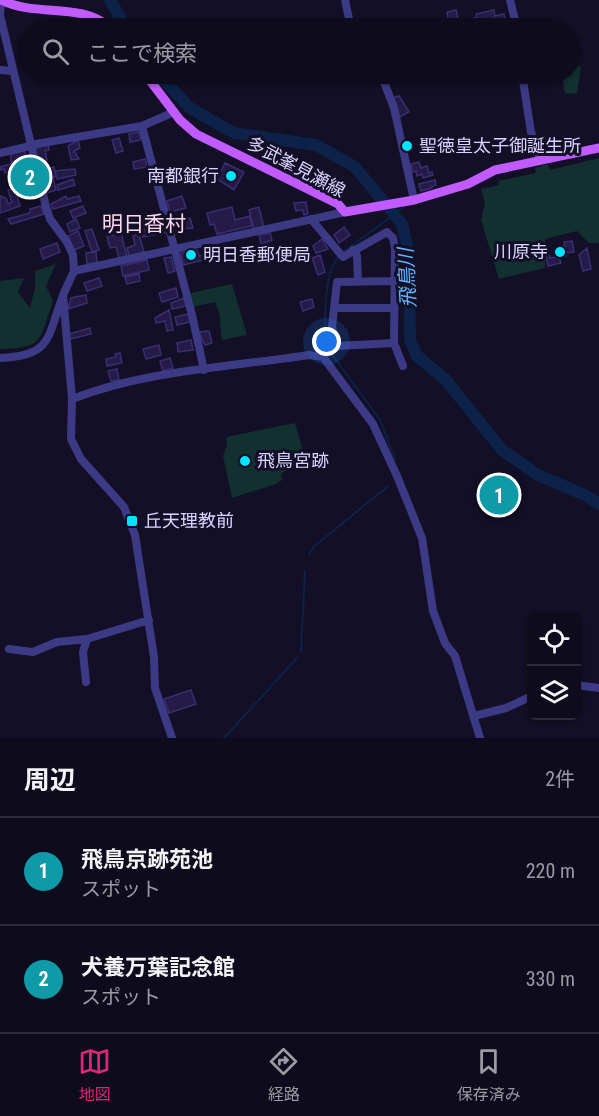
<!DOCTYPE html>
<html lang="ja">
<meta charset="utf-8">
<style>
:root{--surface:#0e0b1c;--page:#171425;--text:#f1f3f6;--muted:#9b9ba3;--line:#2e2b3b;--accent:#db2777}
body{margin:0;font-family:"Roboto Condensed","Noto Sans JP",sans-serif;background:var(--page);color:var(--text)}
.controls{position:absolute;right:18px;bottom:18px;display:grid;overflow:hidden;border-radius:9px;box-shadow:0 2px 4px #0004}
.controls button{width:54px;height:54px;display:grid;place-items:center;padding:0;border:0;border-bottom:2px solid var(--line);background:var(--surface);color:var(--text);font:30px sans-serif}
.you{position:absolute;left:327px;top:342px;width:21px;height:21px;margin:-15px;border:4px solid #fff;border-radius:50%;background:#1a73e8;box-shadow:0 0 0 9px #1a73e833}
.badge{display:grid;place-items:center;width:39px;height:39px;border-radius:50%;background:var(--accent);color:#fff;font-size:20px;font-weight:700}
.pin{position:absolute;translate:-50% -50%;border:3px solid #fff;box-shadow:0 2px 6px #0006}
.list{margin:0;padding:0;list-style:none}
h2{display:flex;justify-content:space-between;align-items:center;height:78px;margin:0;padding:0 24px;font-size:26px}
h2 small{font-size:20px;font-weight:400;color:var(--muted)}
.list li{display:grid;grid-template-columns:39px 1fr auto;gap:18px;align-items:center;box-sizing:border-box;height:108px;padding:0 24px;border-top:2px solid var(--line)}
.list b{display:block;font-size:22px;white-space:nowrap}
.list p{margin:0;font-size:20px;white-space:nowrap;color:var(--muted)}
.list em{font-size:20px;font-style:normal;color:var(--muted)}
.icon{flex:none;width:33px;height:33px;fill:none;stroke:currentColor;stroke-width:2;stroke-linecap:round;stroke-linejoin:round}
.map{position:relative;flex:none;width:599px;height:738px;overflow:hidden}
.search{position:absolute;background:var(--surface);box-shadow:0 2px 4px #0004;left:18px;right:18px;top:18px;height:66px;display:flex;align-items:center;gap:15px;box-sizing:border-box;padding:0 21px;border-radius:33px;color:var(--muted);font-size:22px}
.sheet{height:294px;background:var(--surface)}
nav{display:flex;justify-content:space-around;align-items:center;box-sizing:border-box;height:84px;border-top:2px solid var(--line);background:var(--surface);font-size:16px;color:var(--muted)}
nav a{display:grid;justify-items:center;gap:3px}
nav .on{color:var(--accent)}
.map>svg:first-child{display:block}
</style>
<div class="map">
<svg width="599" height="738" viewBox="0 0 599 738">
<rect width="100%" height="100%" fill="#130f26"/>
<path fill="#12302f" d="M581,66L577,94L565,93L563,79L555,76L557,74H570L571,67Z
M599,158V243H589L577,231L545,239V268L499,279L481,220L485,203L481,189L499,185L498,181L536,173L535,168L548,164L550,170Z
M56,264L46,286L53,301C39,340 45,348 0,349V281L24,278L18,292L30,308L35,288V271Z
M232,284L247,335L222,340C219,323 223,321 215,302L193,307L190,293Z
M295,423L305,458L281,474L282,480L276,484L232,498L223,456L227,444L226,437Z"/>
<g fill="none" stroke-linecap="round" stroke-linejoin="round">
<path stroke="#0c2248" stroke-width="2" d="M343,252L404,207
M339,256C323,276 322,330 331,353L380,420L395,459
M309,554L316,545L388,486
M301,652L305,571
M224,738L297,658"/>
<path stroke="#0c2248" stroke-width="12" d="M110,0L126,28
M158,74L190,108L234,133L316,145L355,167L402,224L409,254L410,340L417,356L445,379L502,450L538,475L585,495L599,504"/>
</g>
<path fill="#241b47" stroke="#3b2d73" stroke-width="1.5" d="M456,10L459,22L449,24L447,12Z
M494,10L495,16L504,14L506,24L497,25V28H476L474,18H477L476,14Z
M399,96L409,112L400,117L393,98Z
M139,132L141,140L130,142L129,134Z
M119,138L123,151L116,153L112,140Z
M78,140L80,148L74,151L79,159L71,160L68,146Z
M48,144L49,150L45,151L47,160L35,163L32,150Z
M24,151L28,160L11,164V154Z
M145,159L147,167L134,169L133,162Z
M419,162L421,168L427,166L429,173L432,172L433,175L423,178L422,174L417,176L416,171L413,172L411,164Z
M14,163L16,171L5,173L4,169L1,170L0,167Z
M225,163L244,172L234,190L217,179Z
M44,167L45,169L54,167L56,177H53L56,190L44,194L38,168Z
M75,169L76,175L57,179L55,171Z
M73,179L75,185L58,190L57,185Z
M435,180L436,185L432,186V188L421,191L419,184Z
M15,188L20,206L0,213V196L6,198L8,204L12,202L8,190Z
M66,196L67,199L79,196L81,201L53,209L51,204Z
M182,196L186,208L170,212L167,201Z
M306,202L308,214L304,215L303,210L296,211L294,203Z
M41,206L44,214L11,224L8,219L30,213V209Z
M83,206L86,213L73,218L70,211Z
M232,207L235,220L250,216L252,226L217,234L214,224L210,225L207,213Z
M259,207L264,228L254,230L249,210Z
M190,218L193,228L184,229L183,224L179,225L178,221Z
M76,219L80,228L70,232L67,224Z
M163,224L165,233L143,237L141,230Z
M344,227L350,235L339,243L334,235Z
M92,229L99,250L92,252L85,231Z
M78,231L84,246L74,250L68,236Z
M121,233L127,257L119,258L116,247L110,248L107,237Z
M270,233L272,240L261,244L259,235Z
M139,234L144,252L129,256L127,248L135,245L133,236Z
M322,239L328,249L316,253L313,246Z
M572,241L574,252L566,253L564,242Z
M57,243L60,252L43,259L40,249Z
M564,246L566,256L559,258L561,263L548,266L545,253L549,252L550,258L557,257L555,248Z
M587,248L591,269L583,271L579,255Z
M197,250L199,256L207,254L208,259L183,265L181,253Z
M96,252L97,263L87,264L86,253Z
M320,255L325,272L318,275L312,258Z
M171,257L175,271L168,273L164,258Z
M147,260L149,270L123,276L121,266Z
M139,274L140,281L127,284L125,277Z
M99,278L102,286L87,291L84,283Z
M176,288L178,297L162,302L159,293Z
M86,295L87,303L68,309L71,298Z
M184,298L186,306L172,309L171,303Z
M312,299L314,307L303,311L300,302Z
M169,310L173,330L167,331L165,321L156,323L155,318Z
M188,314L190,322L177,325L175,317Z
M90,328L91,334L70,339L69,334Z
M209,331L212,343L205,345L199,332Z
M191,340L193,350L178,352L177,343Z
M159,345L161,355L146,359L143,349Z
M120,353L122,363L107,366L106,359L116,357L115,354Z
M170,358L173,368L163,371L160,361Z
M117,369L119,380L111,381L108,371Z
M191,690L196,704L169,713L164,699Z"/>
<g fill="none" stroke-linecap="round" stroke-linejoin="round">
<path stroke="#3d3a85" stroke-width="8" d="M345,0L351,28
M510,0L517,28
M1,1L0,15L46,207L50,219L67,242L73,255L74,271L63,295L72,399L71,439L81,459L124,507L135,535L154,657L155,688L172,738
M0,70L13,71
M381,74L394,108L414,200
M522,74L531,132L540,160
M142,126L192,315L204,370
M30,145L142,126L174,112
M0,153L30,146
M311,219L343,257L387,232L393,238L395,248L394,343L403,366
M353,250L357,256L358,282
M74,271L345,212
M334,308H394
M394,343L337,346L332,327L337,282L395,281
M0,358C50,356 47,340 62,298
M72,399C147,370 231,367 309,355L323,357L373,424L397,476L422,538L433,611L445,643L455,656L480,738
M9,649L33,652L57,642L87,639L149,620
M86,682L83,652L87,639
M576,685L599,688
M474,716L506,708L532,696"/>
<path stroke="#c25bff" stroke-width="9" d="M1,0C38,18 79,1 111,28
M145,74L180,120L196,134L338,204L345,212L414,200L468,184L495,170L599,148"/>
</g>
<g fill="#00e5ff" stroke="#130f26" stroke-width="2">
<circle cx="407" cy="146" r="6"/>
<circle cx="231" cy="176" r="6"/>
<circle cx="560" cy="252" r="6"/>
<circle cx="191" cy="255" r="6"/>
<circle cx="245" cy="461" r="6"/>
<rect x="126" y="515" width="12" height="12" rx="3"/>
</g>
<g text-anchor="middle" stroke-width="6" stroke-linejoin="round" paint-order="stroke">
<g font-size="18" fill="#d9d4ff" stroke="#130f26" text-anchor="start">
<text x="419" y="152">聖徳皇太子御誕生所</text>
<text x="219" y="182" text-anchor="end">南都銀行</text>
<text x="548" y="258" text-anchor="end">川原寺</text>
<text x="203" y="261">明日香郵便局</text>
<text x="257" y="467">飛鳥宮跡</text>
<text x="144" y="527">丘天理教前</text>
</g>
<g font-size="18" fill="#d9d4ff" stroke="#130f26">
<text transform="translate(296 167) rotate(28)" y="6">多武峯見瀬線</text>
</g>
<g font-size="20" font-style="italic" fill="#62b6ff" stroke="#130f26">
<text transform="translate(407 278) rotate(-93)" y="7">飛鳥川</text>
</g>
<g font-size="21" fill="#ffd6f0" stroke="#130f26">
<text x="144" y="231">明日香村</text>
</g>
</g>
</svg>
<div class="controls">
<button><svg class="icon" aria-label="locate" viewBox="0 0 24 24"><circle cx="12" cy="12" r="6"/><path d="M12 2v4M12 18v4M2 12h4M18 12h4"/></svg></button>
<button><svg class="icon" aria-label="layers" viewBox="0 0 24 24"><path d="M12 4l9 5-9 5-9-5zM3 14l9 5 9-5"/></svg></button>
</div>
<div class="you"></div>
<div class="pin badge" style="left:499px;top:495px;background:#0f9aa8">1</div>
<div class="pin badge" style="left:30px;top:177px;background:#0f9aa8">2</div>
<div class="search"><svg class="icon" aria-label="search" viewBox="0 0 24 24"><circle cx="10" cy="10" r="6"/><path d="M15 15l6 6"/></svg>ここで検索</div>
</div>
<section class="sheet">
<h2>周辺<small>2件</small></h2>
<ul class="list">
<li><span class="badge" style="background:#0f9aa8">1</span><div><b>飛鳥京跡苑池</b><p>スポット</p></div><em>220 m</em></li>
<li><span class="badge" style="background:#0f9aa8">2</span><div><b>犬養万葉記念館</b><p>スポット</p></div><em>330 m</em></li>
</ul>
</section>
<nav>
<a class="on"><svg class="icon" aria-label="map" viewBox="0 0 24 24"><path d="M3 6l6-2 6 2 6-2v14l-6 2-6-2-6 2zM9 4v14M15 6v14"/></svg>地図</a>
<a><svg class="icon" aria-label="directions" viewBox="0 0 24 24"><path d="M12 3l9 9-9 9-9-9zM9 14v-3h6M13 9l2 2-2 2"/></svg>経路</a>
<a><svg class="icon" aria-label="saved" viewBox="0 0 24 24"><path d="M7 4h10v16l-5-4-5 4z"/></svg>保存済み</a>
</nav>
